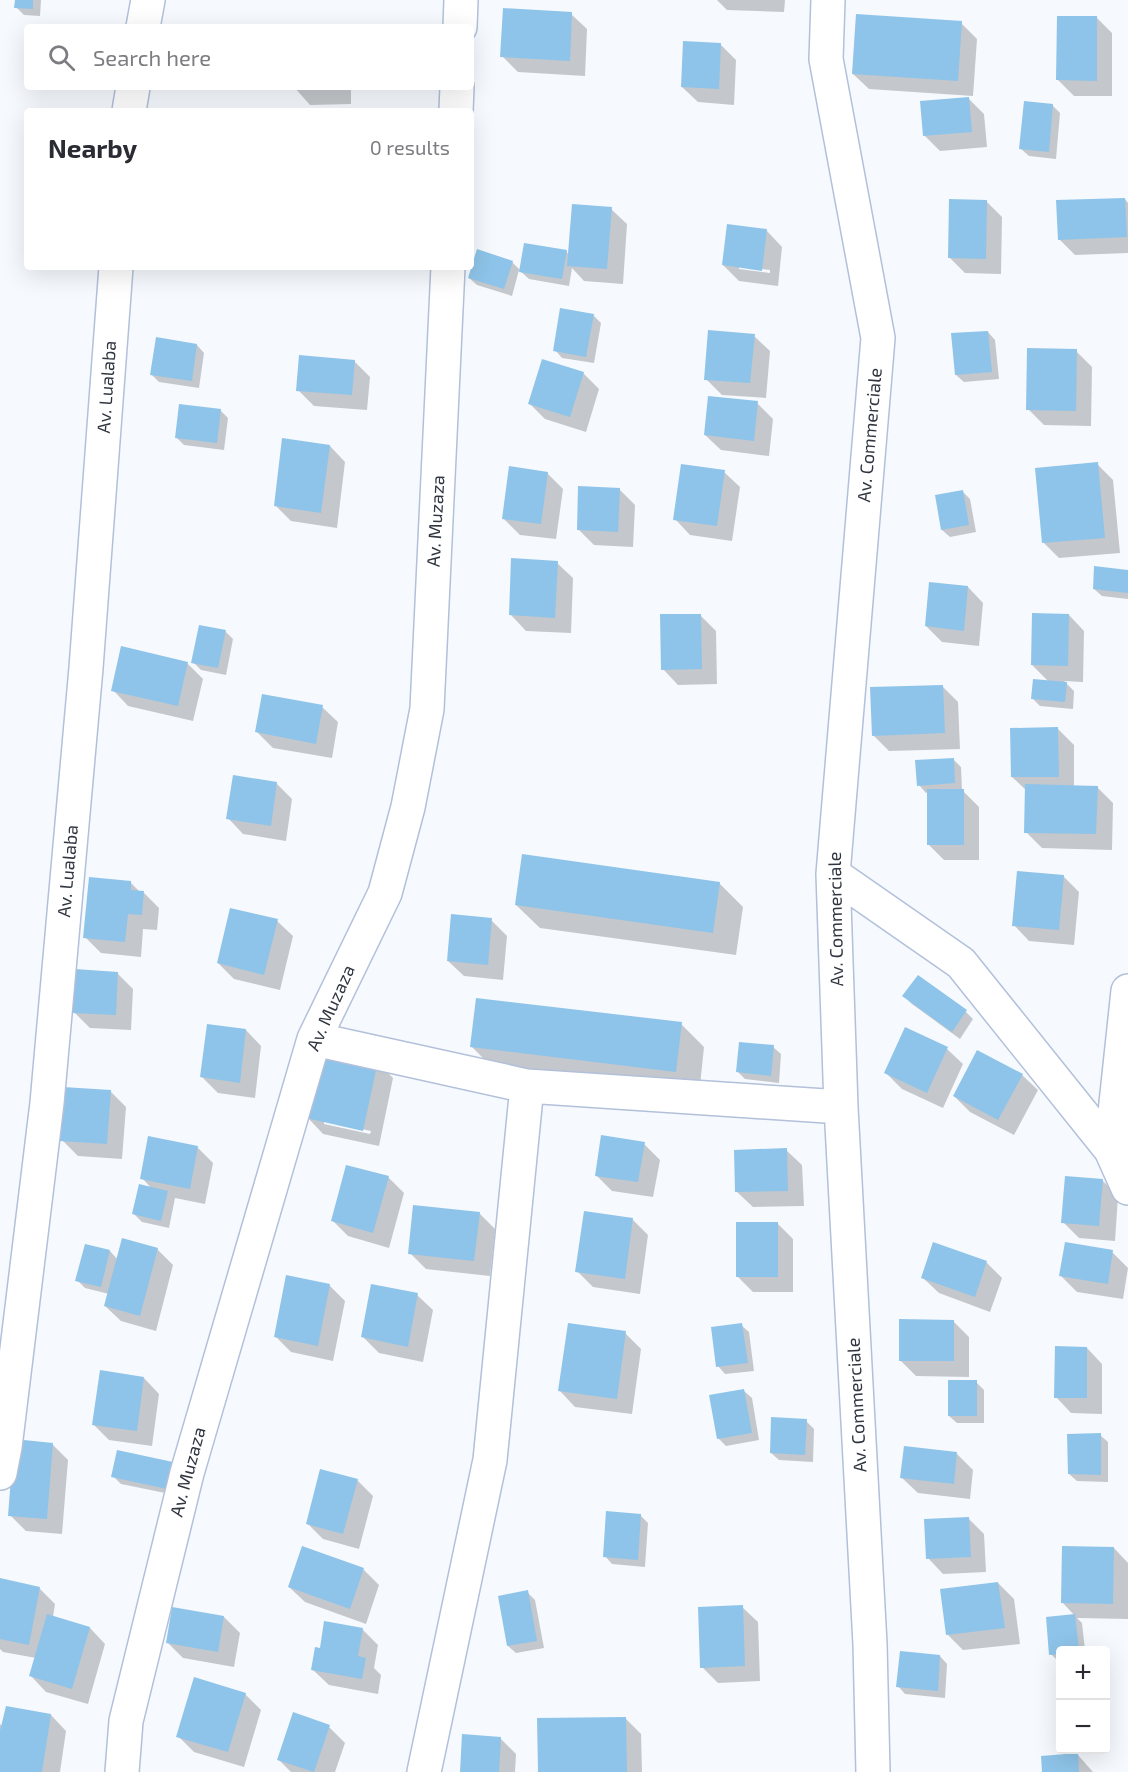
<!DOCTYPE html>
<meta charset="utf-8">
<style>
:root{--surface:#fff;--page:#f2f2f3;--text:#2b2b33;--muted:#7c7c81;--line:#e1e1e2}
body{margin:0;font-family:"Exo 2",sans-serif;background:var(--page);color:var(--text)}
.controls{position:absolute;right:18px;bottom:18px;display:grid;overflow:hidden;border-radius:6px;box-shadow:0 6px 24px #0002}
.controls button{width:54px;height:54px;display:grid;place-items:center;padding:0;border:0;border-bottom:2px solid var(--line);background:var(--surface);color:var(--text);font:30px sans-serif}
.list{margin:0;padding:0;list-style:none}
h2{display:flex;justify-content:space-between;align-items:center;height:78px;margin:0;padding:0 24px;font-size:26px}
h2 small{font-size:20px;font-weight:400;color:var(--muted)}
.icon{flex:none;width:33px;height:33px;fill:none;stroke:currentColor;stroke-width:2;stroke-linecap:round;stroke-linejoin:round}
.map{position:relative;flex:none;width:1128px;height:1772px;overflow:hidden}
.search{position:absolute;background:var(--surface);box-shadow:0 6px 24px #0002;left:24px;top:24px;width:450px;height:66px;display:flex;align-items:center;gap:15px;box-sizing:border-box;padding:0 21px;border-radius:6px;color:var(--muted);font-size:22px}
.panel{position:absolute;background:var(--surface);box-shadow:0 6px 24px #0002;left:24px;top:108px;width:450px;height:162px;border-radius:6px}
.map>svg:first-child{display:block}
</style>
<div class="map">
<svg width="1128" height="1772" viewBox="0 0 1128 1772">
<rect width="100%" height="100%" fill="#f6f9fe"/>
<path fill="#0003" fill-rule="evenodd" d="M16,0H41L40,16L24,15L16,7Z
M717,0H785L784,12L727,10Z
M571,14L587,29L585,76L518,72L502,56Z
M1097,18L1112,33V96H1074L1058,80Z
M961,23L977,39L973,96L869,89L853,74Z
M721,45L736,60L734,105L698,102L682,87Z
M294,87H351V104L310,105Z
M969,99L984,114L987,147L940,151L924,135Z
M1052,105L1060,113L1056,159L1029,156L1021,149Z
M1125,199L1128,203V253L1075,255L1059,239Z
M986,201L1002,217L1001,274L965,273L950,258Z
M611,209L627,224L623,284L584,281L572,268L569,286L529,279L519,270L512,296L477,285L469,278L512,262L521,271L566,251L569,255Z
M767,231L782,247L778,286L739,281L723,265ZM739,266L770,270V273L739,269Z
M593,315L601,323L594,363L562,358L555,350Z
M988,332L995,340L999,379L964,382L956,375Z
M754,336L770,351L766,398L722,395L706,379Z
M197,345L204,353L199,388L159,382L152,375Z
M1076,351L1092,367L1091,426L1044,425L1028,409Z
M354,361L370,377L367,410L314,406L298,390Z
M583,373L599,389L586,432L545,419L530,404Z
M757,403L773,419L769,456L721,450L705,435Z
M220,410L228,418L224,450L184,445L176,437Z
M330,446L345,462L337,528L291,521L275,505Z
M1097,464L1113,480L1120,553L1059,558L1043,542Z
M724,472L740,487L732,541L690,535L675,519Z
M547,473L563,489L556,539L520,535L504,519Z
M619,489L635,505L633,547L594,545L578,529Z
M963,492L970,499L976,532L950,537L942,530Z
M557,563L573,578L571,633L526,631L511,615Z
M1128,571V599L1102,596L1094,589Z
M968,587L983,603L979,646L942,642L926,626Z
M700,615L716,631L717,684L678,685L663,669Z
M1069,615L1084,631L1083,682L1064,681L1074,691L1073,709L1040,706L1032,698L1049,682L1032,665Z
M226,632L233,639L226,675L201,670L193,662Z
M187,663L203,679L193,721L128,706L113,690Z
M942,686L958,702L960,749L889,751L873,735Z
M322,707L338,722L332,758L273,748L257,732Z
M1058,729L1074,745V787H1097L1113,803L1112,850L1042,848L1026,832L1027,791L1012,777Z
M953,759L961,767L962,790L979,807V860H944L928,844V792L926,793L919,785Z
M276,783L292,799L286,841L243,834L228,818Z
M1063,876L1079,892L1074,945L1029,941L1014,925Z
M131,883L140,892H143L159,908L157,930L143,929L141,957L101,953L85,937Z
M719,883L743,907L736,955L540,928L516,905Z
M491,920L507,936L503,980L464,976L448,961Z
M277,921L293,936L280,990L234,979L218,963Z
M117,973L133,989L131,1030L90,1028L74,1012Z
M904,996L966,1012L973,1019L960,1039L912,1004Z
M681,1024L704,1047L699,1095L495,1070L472,1047Z
M906,1029L947,1049L963,1064L943,1108L902,1089L886,1073Z
M246,1030L261,1046L255,1098L218,1093L202,1077Z
M773,1047L781,1054L779,1083L745,1079L738,1072Z
M377,1062L393,1078L379,1146L323,1134L308,1118ZM324,1121L371,1131L370,1134L324,1124Z
M1022,1075L1038,1090L1014,1135L970,1112L954,1096Z
M110,1091L126,1107L122,1159L78,1156L62,1140Z
M644,1144L660,1160L653,1197L612,1191L596,1175Z
M197,1147L213,1163L205,1204L175,1198L169,1228L142,1222L134,1214L152,1189L142,1178Z
M786,1150L802,1165L804,1206L753,1207L737,1192Z
M347,1166L389,1178L404,1193L389,1248L348,1236L332,1220Z
M1102,1180L1118,1196L1115,1241L1079,1238L1063,1222Z
M479,1213L495,1229L490,1276L426,1269L410,1253Z
M632,1219L648,1235L640,1294L593,1287L577,1271Z
M777,1223L793,1239V1292H753L737,1276Z
M934,1244L987,1263L1002,1278L990,1312L939,1293L923,1278Z
M157,1249L173,1265L156,1331L121,1321L105,1306L109,1294L85,1288L77,1280L110,1251L118,1260Z
M1112,1252L1128,1268L1123,1299L1077,1292L1061,1276Z
M329,1285L345,1301L333,1361L291,1352L275,1336Z
M417,1295L433,1310L423,1362L379,1353L363,1337Z
M954,1322L969,1337V1377L916,1376L900,1360Z
M741,1325L749,1332L754,1371L725,1374L718,1366Z
M625,1333L641,1349L632,1414L575,1407L560,1391Z
M1087,1348L1102,1364V1414L1071,1413L1056,1397Z
M144,1378L159,1394L152,1446L109,1440L93,1424Z
M976,1382L984,1390V1423H957L949,1416Z
M744,1391L752,1398L759,1440L726,1446L718,1438Z
M806,1421L814,1429L813,1462L779,1460L771,1453Z
M1100,1435L1108,1442V1482L1077,1481L1069,1474Z
M52,1444L68,1460L62,1534L26,1531L10,1515Z
M957,1454L973,1470L970,1499L918,1493L902,1478Z
M172,1463L175,1495L121,1484L113,1476Z
M357,1480L373,1496L359,1549L323,1539L307,1523Z
M640,1515L648,1523L645,1567L612,1564L605,1556Z
M968,1518L984,1534L986,1572L943,1574L928,1558Z
M303,1548L364,1570L379,1585L366,1624L305,1602L289,1587Z
M1114,1548L1128,1563V1619L1077,1618L1082,1623L1085,1650H1060V1662H1059L1051,1654L1048,1618L1075,1616L1062,1602Z
M0,1580L39,1588L55,1604L53,1617L90,1628L105,1644L88,1704L46,1692L31,1676L36,1658L3,1652L0,1649Z
M998,1583L1014,1599L1020,1644L963,1650L948,1635Z
M527,1592L535,1600L544,1648L516,1653L508,1646Z
M742,1607L758,1622L760,1681L718,1683L702,1667Z
M224,1617L240,1633L234,1667L183,1658L167,1642Z
M362,1629L378,1645L374,1668L381,1675L378,1694L329,1685L313,1670L321,1650Z
M940,1656L947,1664L945,1698L905,1694L898,1686Z
M245,1694L261,1710L244,1767L194,1752L178,1736Z
M51,1715L66,1731L60,1772H0V1724L3,1727Z
M625,1718L641,1734L642,1772H540Z
M329,1727L345,1743L335,1772H291L279,1760Z
M500,1738L516,1754L515,1772H462Z
M1078,1755L1093,1772H1043Z"/>
<path fill="#8ec4e9" d="M15,0H33V9L14,8Z
M503,8L572,12L570,61L500,57Z
M856,14L962,21L958,81L852,74Z
M1057,16H1097V81L1056,80Z
M683,41L721,43L719,89L681,87Z
M292,87H320V89H292Z
M969,97L972,132L923,136L920,101Z
M1024,101L1053,104L1049,152L1019,149Z
M1125,198L1127,237L1058,240L1056,200Z
M949,199L987,200L986,259L948,258Z
M572,204L612,207L607,269L567,266Z
M727,224L767,229L762,271L722,265Z
M524,243L567,250L562,279L519,272Z
M477,249L513,261L504,289L468,278Z
M560,308L594,314L586,357L553,351Z
M708,330L755,334L750,383L704,380Z
M988,331L992,372L955,375L951,333Z
M156,337L197,344L192,381L150,375Z
M1027,348L1077,349L1076,411L1026,410Z
M299,355L355,360L352,395L296,391Z
M542,359L584,372L570,417L528,404Z
M708,396L758,401L754,441L704,435Z
M179,404L221,409L217,443L175,438Z
M282,438L330,445L321,513L274,506Z
M1098,462L1105,538L1042,543L1035,468Z
M681,464L725,470L717,526L673,520Z
M509,466L548,472L541,524L502,519Z
M578,486L620,488L618,532L577,530Z
M963,490L969,525L941,530L935,495Z
M511,558L558,561L555,618L509,615Z
M1094,566L1128,570V593L1093,589Z
M929,582L968,586L964,631L925,626Z
M1032,613L1069,614L1068,666L1031,665Z
M660,614H701L702,669L661,670Z
M199,625L226,630L218,668L191,663Z
M121,646L188,662L178,706L111,691Z
M1033,679L1067,682L1065,702L1031,699Z
M943,685L945,733L872,736L870,687Z
M262,694L323,705L316,744L255,732Z
M1058,727L1059,777H1011L1010,728Z
M954,758L955,783L917,786L915,760Z
M233,775L277,782L271,826L226,819Z
M1025,784L1098,786L1096,834L1024,833Z
M927,789H964V845H927Z
M522,854L720,882L713,933L515,905Z
M1017,871L1064,875L1059,930L1012,926Z
M89,877L131,881V890L144,891L142,915L128,914L125,942L83,938Z
M230,908L278,919L264,975L217,963Z
M451,914L492,918L488,965L447,961Z
M75,969L118,972L116,1015L72,1013Z
M918,975L967,1010L952,1032L902,996Z
M476,998L682,1022L676,1072L470,1047Z
M207,1024L246,1029L240,1083L200,1077Z
M905,1027L948,1047L927,1093L884,1073Z
M739,1042L774,1045L771,1076L736,1072Z
M321,1049L378,1061L363,1131L306,1118Z
M977,1050L1023,1074L998,1120L953,1096Z
M63,1087L111,1090L107,1144L60,1141Z
M601,1135L645,1142L638,1182L595,1176Z
M148,1136L198,1146L190,1189L140,1179Z
M787,1148L788,1191L735,1192L734,1150Z
M346,1165L389,1176L373,1233L331,1221Z
M1065,1176L1103,1179L1099,1226L1061,1223Z
M139,1184L168,1191L161,1221L132,1214Z
M413,1205L480,1212L474,1261L408,1254Z
M584,1211L633,1218L625,1279L575,1272Z
M736,1222H778V1277H736Z
M122,1238L158,1248L140,1316L104,1306Z
M933,1242L987,1261L975,1297L921,1278Z
M1065,1242L1113,1250L1108,1284L1059,1276Z
M85,1244L110,1250L101,1287L75,1281Z
M286,1275L330,1284L318,1346L274,1337Z
M371,1284L418,1293L408,1347L361,1337Z
M899,1319L954,1320V1361H899Z
M568,1323L626,1331L617,1399L558,1391Z
M742,1323L748,1363L716,1367L711,1327Z
M1055,1346L1087,1347V1398H1054Z
M100,1370L144,1377L137,1431L92,1425Z
M948,1380H977V1416H948Z
M744,1389L752,1433L717,1439L709,1395Z
M771,1417L807,1419L805,1455L770,1453Z
M1101,1433V1475L1068,1474L1067,1434Z
M14,1439L53,1443L47,1519L8,1516Z
M904,1446L957,1452L954,1484L900,1478Z
M117,1450L173,1462L167,1489L111,1477Z
M320,1469L358,1479L343,1534L306,1524Z
M606,1511L641,1514L638,1560L603,1557Z
M969,1517L971,1557L926,1559L924,1519Z
M302,1546L364,1568L350,1609L288,1587Z
M1062,1546L1114,1547L1113,1604L1061,1603Z
M0,1578L40,1587L29,1645L0,1639Z
M998,1582L1005,1628L946,1635L940,1589Z
M528,1590L537,1641L507,1646L498,1596Z
M743,1605L745,1666L700,1668L698,1607Z
M172,1607L224,1616L218,1652L166,1643Z
M47,1614L90,1627L72,1689L29,1676Z
M1075,1614L1079,1650H1060V1654L1049,1655L1046,1617Z
M324,1621L363,1628L358,1656L366,1658L362,1679L311,1670L315,1647L320,1648Z
M900,1651L940,1655L938,1691L896,1687Z
M194,1677L246,1693L228,1752L176,1737Z
M6,1706L51,1714L42,1772H0V1731Z
M293,1712L330,1725L314,1772L277,1760Z
M626,1717L627,1772H538L537,1718Z
M462,1734L501,1737L499,1772H460Z
M1078,1753L1079,1772H1042L1041,1756Z"/>
<g fill="none" stroke-linecap="round" stroke-linejoin="round">
<g stroke="#b2c0da" stroke-width="36">
<path id="minor" d="M828,0L826,59L878,338L833,874L841,1107L870,1644L873,1772
M143,27L148,0
M460,27L461,0
M129,111L133,87
M456,111L457,87
M833,874L961,963L1111,1150L1128,1188
M314,1039L527,1086L841,1107
M1111,1150L1128,991
M0,1473L5,1447L47,1103L86,668L116,267
M122,1772L126,1721L187,1473L314,1039L385,893L408,807L427,709L448,267
M424,1772L490,1460L527,1086"/>
</g>
<use href="#minor" stroke="#fff" stroke-width="33"/>
</g>
<g text-anchor="middle" stroke-width="5" stroke-linejoin="round" paint-order="stroke">
<g font-size="18" fill="#303540" stroke="#fff">
<text transform="translate(107 387) rotate(-86)" y="6">Av. Lualaba</text>
<text transform="translate(870 435) rotate(-85)" y="6">Av. Commerciale</text>
<text transform="translate(436 521) rotate(-87)" y="6">Av. Muzaza</text>
<text transform="translate(68 871) rotate(-85)" y="6">Av. Lualaba</text>
<text transform="translate(836 919) rotate(-91)" y="6">Av. Commerciale</text>
<text transform="translate(331 1008) rotate(-66)" y="6">Av. Muzaza</text>
<text transform="translate(857 1405) rotate(-93)" y="6">Av. Commerciale</text>
<text transform="translate(188 1472) rotate(-75)" y="6">Av. Muzaza</text>
</g>
</g>
</svg>
<div class="controls">
<button>+</button>
<button>−</button>
</div>
<div class="search"><svg class="icon" aria-label="search" viewBox="0 0 24 24"><circle cx="10" cy="10" r="6"/><path d="M15 15l6 6"/></svg>Search here</div>
<section class="panel">
<h2>Nearby<small>0 results</small></h2>
<ul class="list">
</ul>
</section>
</div>
